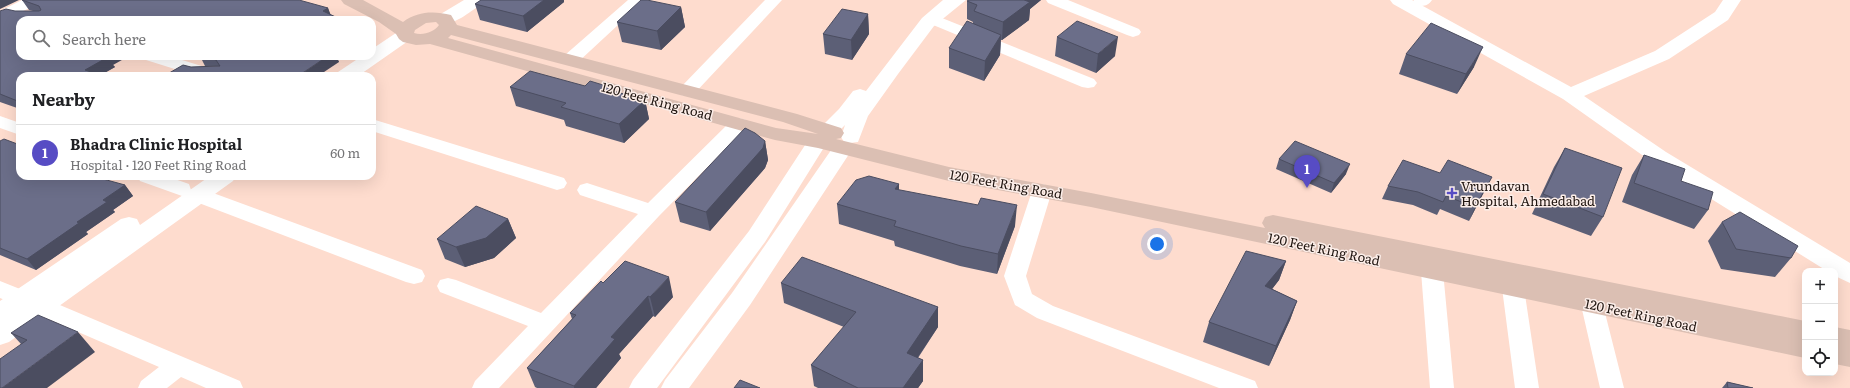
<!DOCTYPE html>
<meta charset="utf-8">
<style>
:root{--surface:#fff;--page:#f6f6f6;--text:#202124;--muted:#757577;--line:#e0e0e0;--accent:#574cc4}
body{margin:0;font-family:Literata,serif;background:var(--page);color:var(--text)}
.controls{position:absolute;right:12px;bottom:12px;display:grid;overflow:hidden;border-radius:8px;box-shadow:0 4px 16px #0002}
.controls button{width:36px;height:36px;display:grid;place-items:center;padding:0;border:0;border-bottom:1px solid var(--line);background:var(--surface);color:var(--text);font:20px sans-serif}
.you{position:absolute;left:1157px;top:244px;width:14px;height:14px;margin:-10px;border:3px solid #fff;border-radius:50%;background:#1a73e8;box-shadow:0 0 0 6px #1a73e833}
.badge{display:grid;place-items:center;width:26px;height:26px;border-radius:50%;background:var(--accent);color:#fff;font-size:13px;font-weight:700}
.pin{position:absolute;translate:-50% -33px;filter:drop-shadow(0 1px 2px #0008)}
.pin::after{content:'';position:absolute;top:21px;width:14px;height:12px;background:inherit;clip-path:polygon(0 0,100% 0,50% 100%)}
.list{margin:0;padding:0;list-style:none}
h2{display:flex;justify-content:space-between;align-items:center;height:52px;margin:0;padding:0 16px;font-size:17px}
h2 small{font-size:13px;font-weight:400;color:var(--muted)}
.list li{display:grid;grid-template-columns:26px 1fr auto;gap:12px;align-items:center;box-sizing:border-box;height:56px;padding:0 16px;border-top:1px solid var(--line)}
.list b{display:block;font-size:15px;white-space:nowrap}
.list p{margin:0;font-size:13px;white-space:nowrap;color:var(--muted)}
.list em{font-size:13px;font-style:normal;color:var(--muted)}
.icon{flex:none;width:22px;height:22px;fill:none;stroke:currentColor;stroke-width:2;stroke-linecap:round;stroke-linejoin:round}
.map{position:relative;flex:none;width:1850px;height:388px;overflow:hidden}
.search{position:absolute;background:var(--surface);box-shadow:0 4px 16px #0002;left:16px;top:16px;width:360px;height:44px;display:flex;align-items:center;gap:10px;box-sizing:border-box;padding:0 14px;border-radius:12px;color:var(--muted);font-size:15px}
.panel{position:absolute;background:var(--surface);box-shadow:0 4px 16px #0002;left:16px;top:72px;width:360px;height:108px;border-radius:12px}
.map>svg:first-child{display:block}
</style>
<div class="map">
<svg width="1850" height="388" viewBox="0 0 1850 388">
<rect width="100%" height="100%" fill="#fedcce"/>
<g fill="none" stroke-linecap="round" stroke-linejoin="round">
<path fill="#fff" fill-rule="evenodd" d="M22,0H42L40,3L0,22V11Z
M628,0H645L577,63L571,64L565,63L562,59L565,55Z
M765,0H782L693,95L687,96L681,95L678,91L681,87Z
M1046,0H1068L1139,29L1141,32L1139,35L1133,37L1127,35L1048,3Z
M1414,0H1432C1428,6 1423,7 1415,5L1413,2Z
M932,14L1094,79L1097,83L1094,87L1088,88L1082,87L926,22L924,19L926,16Z
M144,56H169L221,72L224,76H197L146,60Z
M0,116L20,123V135L0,128Z
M739,118L746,120L748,124L746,128L659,216L499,388H472L475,381L528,326L440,292L437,286L440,280L448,278L456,280L541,313L638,214L580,195L577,190L580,185L587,183L648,203L732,120Z
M372,119L564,178L567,183L564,188L557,190L372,131Z
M137,176H166L189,184L191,190L198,188L205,190L422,270L425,276L422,282L414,284L406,282L191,200L189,194L182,196L140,181Z
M1042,184L1049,186L1052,191L1026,276L1032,294L1053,306L1255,381L1258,388H1219L1037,318L1015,305L1004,276L1032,191L1035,186Z
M1432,263L1440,265L1443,271L1454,388H1430L1421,271L1424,265Z
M1513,280L1521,282L1524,288L1539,388H1515L1502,288L1505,282Z
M0,281L30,293L33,300L40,298L48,300L240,381L243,388H206L181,377L167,388H138L141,381L159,367L32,312L29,305L22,307L0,298Z
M1592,297L1600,299L1603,305L1624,388H1600L1581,305L1584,299Z"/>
<path fill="#fff" fill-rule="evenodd" d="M464,0H485L482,4C470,11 454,27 439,23L436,19L439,15Z
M943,0H966L934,26L898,74L868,116L858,142L850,143L853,148L750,305L689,388H661L665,380L732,293L836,143L844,142L841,137L845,125L834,136L826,137L828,141L765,242L657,388H629L633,380L749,231L811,136L819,135L817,131L839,109L853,91L860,89L866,91L922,18Z
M1390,0H1412L1571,87L1655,51L1715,12L1723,0H1741L1728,20L1669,59L1584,96L1666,152L1850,263V283L1835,276V271H1827L1652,162L1563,99L1393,4Z
M405,30L411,31L414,35L411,39L358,76H335L338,72L362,56H372V49L399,31Z
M210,176H236L233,181L9,342L0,345V301L121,219L129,217L137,219L140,225Z"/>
<path fill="#dbbfb3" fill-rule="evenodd" d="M341,0H363L403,22C418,11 434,11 451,15L457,25L797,114L841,128L844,133L841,138L836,139L949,167L1091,193L1265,228L1262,223L1265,217L1273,215L1805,321V358L1091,207L949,181L818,148L775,140L430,44L416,45L403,42L399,39L396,34L379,22L344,4ZM436,22L439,25C434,32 423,36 414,33L415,30L426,23ZM451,35L783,122L818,134L776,128L448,38Z
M1835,327L1850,330V367L1835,364Z"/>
</g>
<path fill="#5c5f76" d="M22,0L328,8L330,15L20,20L113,65L115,67L101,75L20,76V109L0,102V11H33L29,10Z
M481,0H564V2L527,32L480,20L475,4Z
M969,0H1041L1030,9L1029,20L1002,40H1001L1000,55L984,81L949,68V48L973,23V22L967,19V1Z
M681,7L685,27L661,50L622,42L617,22Z
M868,14L869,34L852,60L825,54L823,34Z
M1057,37L1115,56L1096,73L1055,56Z
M1406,54L1474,67L1457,94L1399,74Z
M194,56H341L337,58L339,62L191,67L208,66H205L201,58Z
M585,86L617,92L645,100L649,119L624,143L566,126L564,120L516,106L510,87Z
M0,141L20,176L125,185L133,196L113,210L115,212L86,232L88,234L36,270L0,255Z
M765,141L768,160L765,168L710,231L680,222L675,202Z
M1565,148L1603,217L1591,236L1532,214L1554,167Z
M1644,155L1681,181L1708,210L1694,229L1622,202L1632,175Z
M1279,159L1346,174L1331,193L1276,169Z
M899,184V190L1015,226L997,274L960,266L895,246L894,241L839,224L837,204Z
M1388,186L1485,190L1469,221L1440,209L1437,215L1413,205L1382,199Z
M508,219L516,238L494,258L465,267L445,259L437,239Z
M1722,222L1791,258L1775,277L1721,269L1708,241Z
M1286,261L1279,280L1272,289L1297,301L1290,320L1269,366L1203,342L1209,322Z
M603,283L673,297L655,317L653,316L619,354L621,358L596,388H537L535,387L527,368L572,319L570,313Z
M781,283L938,307V327L918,358L923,360V381L918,388H818L814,386L811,365L844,327L784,303Z
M11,333L95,352L21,344Z
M1727,382L1753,388H1722Z"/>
<path fill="#4b4d60" d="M0,0H19L0,9Z
M544,0H564V2L527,32L523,16Z
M1021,0H1041L1030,9L1029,20L1002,40L1003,22Z
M681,7L685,27L661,50L657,31Z
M328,8L332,18L323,11Z
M868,14L869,34L852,60L851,40Z
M1001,35L1000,55L984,81L985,61Z
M1118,37L1115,56L1096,73L1098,54Z
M1483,47L1474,67L1457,94L1466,74Z
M105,56H129L113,65L115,67L99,76L85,70Z
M328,56H341L337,58L339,62L318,76H298Z
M645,100L649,119L624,143L619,124Z
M765,141L768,160L765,168L710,231L706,212Z
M1350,164L1346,174L1331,193L1334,183Z
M1492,177L1485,190L1469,221L1475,207Z
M899,184V204L895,189Z
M125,185L133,196L113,210L115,212L86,232L88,234L36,270L27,259L77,222L103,200Z
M1017,205L1015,226L997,274L998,254Z
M508,219L516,238L494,258L465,267L456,247Z
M1286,261L1279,280L1259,306L1265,286Z
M669,277L673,297L655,317L650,297Z
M648,296L653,316L619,354L621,358L596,388H574V386L611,337Z
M1297,301L1290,320L1269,366L1276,346Z
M938,307V327L907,373V353Z
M78,332L95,352L47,388H2Z
M923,360V381L918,388H903Z"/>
<path fill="#6b6e89" stroke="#4b4d60" d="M22,0H299L328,8L323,11L342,20H20V56H106L108,57L85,70L103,76H20V102L0,94V11L6,9L15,11H39L41,10L39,6Z
M481,0H544L523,16L475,4Z
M641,0H647L681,7L657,31L617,22Z
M969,0H1024L1030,2L1003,22L974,11L977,5L967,1Z
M842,9L868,14L851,40L823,34Z
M967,21L1001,35L985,61L949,48Z
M1077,21L1118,37L1098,54L1057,37Z
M1431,23L1483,47L1466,74L1406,54Z
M202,56H328L298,76H164L183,65L191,67L220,66L216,60Z
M530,71L585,86L590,81L616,89L613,91L645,100L619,124L561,107L566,103L510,87Z
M745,128L755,133L765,141L763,148L706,212L675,202Z
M4,139L20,145V176H92L125,185L103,200L107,202L77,222L79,223L27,259L0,248V141Z
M1295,141L1350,164L1334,183L1279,159Z
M1565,148L1622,168L1603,217L1543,194Z
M1644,155L1685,169L1681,181L1713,192L1708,210L1634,183Z
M1403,160L1440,173L1448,160L1492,177L1475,207L1446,196L1443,202L1418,192L1388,186Z
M869,176L899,184L895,189L978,205L981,198L1017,205L998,254L961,246L894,226L896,221L837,204L856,180Z
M476,206L508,219L486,238L456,247L437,239Z
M1740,212L1798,246L1791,258L1736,249L1722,222Z
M1246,251L1286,261L1265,286L1297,301L1276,346L1209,322Z
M802,257L938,307L907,353L923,360L903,388H858L811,365L856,312L781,283Z
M625,261L669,277L650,297L648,296L611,337L615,339L574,386L527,368L576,315L570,313L601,281L603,283Z
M38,315L78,332L2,388H0V359L27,340L11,333Z
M740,380L760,388H734Z
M1727,382L1753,388H1728Z"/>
<path fill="#574cc4" stroke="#fceee9" stroke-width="1.5" d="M1450 187h4v4h4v4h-4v4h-4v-4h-4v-4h4z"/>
<g text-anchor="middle" stroke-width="3" stroke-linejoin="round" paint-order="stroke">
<g font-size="13" fill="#211611" stroke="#fceee9">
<text transform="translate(657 101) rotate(15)" y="5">120 Feet Ring Road</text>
<text transform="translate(1006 184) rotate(10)" y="5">120 Feet Ring Road</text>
<text transform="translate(1324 249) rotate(12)" y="5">120 Feet Ring Road</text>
<text transform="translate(1641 315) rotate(12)" y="5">120 Feet Ring Road</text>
</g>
<g font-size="13" fill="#211611" stroke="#fceee9" text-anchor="start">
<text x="1461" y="191">Vrundavan<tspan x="1461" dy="15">Hospital, Ahmedabad</tspan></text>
</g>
</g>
</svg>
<div class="controls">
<button>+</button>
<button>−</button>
<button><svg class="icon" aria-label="locate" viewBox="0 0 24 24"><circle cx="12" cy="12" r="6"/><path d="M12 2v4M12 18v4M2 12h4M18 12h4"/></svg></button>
</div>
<div class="you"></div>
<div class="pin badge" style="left:1307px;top:188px">1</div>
<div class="search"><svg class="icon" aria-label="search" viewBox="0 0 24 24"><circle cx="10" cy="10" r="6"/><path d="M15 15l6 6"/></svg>Search here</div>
<section class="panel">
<h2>Nearby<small></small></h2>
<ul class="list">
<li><span class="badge">1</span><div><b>Bhadra Clinic Hospital</b><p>Hospital · 120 Feet Ring Road</p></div><em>60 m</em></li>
</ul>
</section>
</div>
